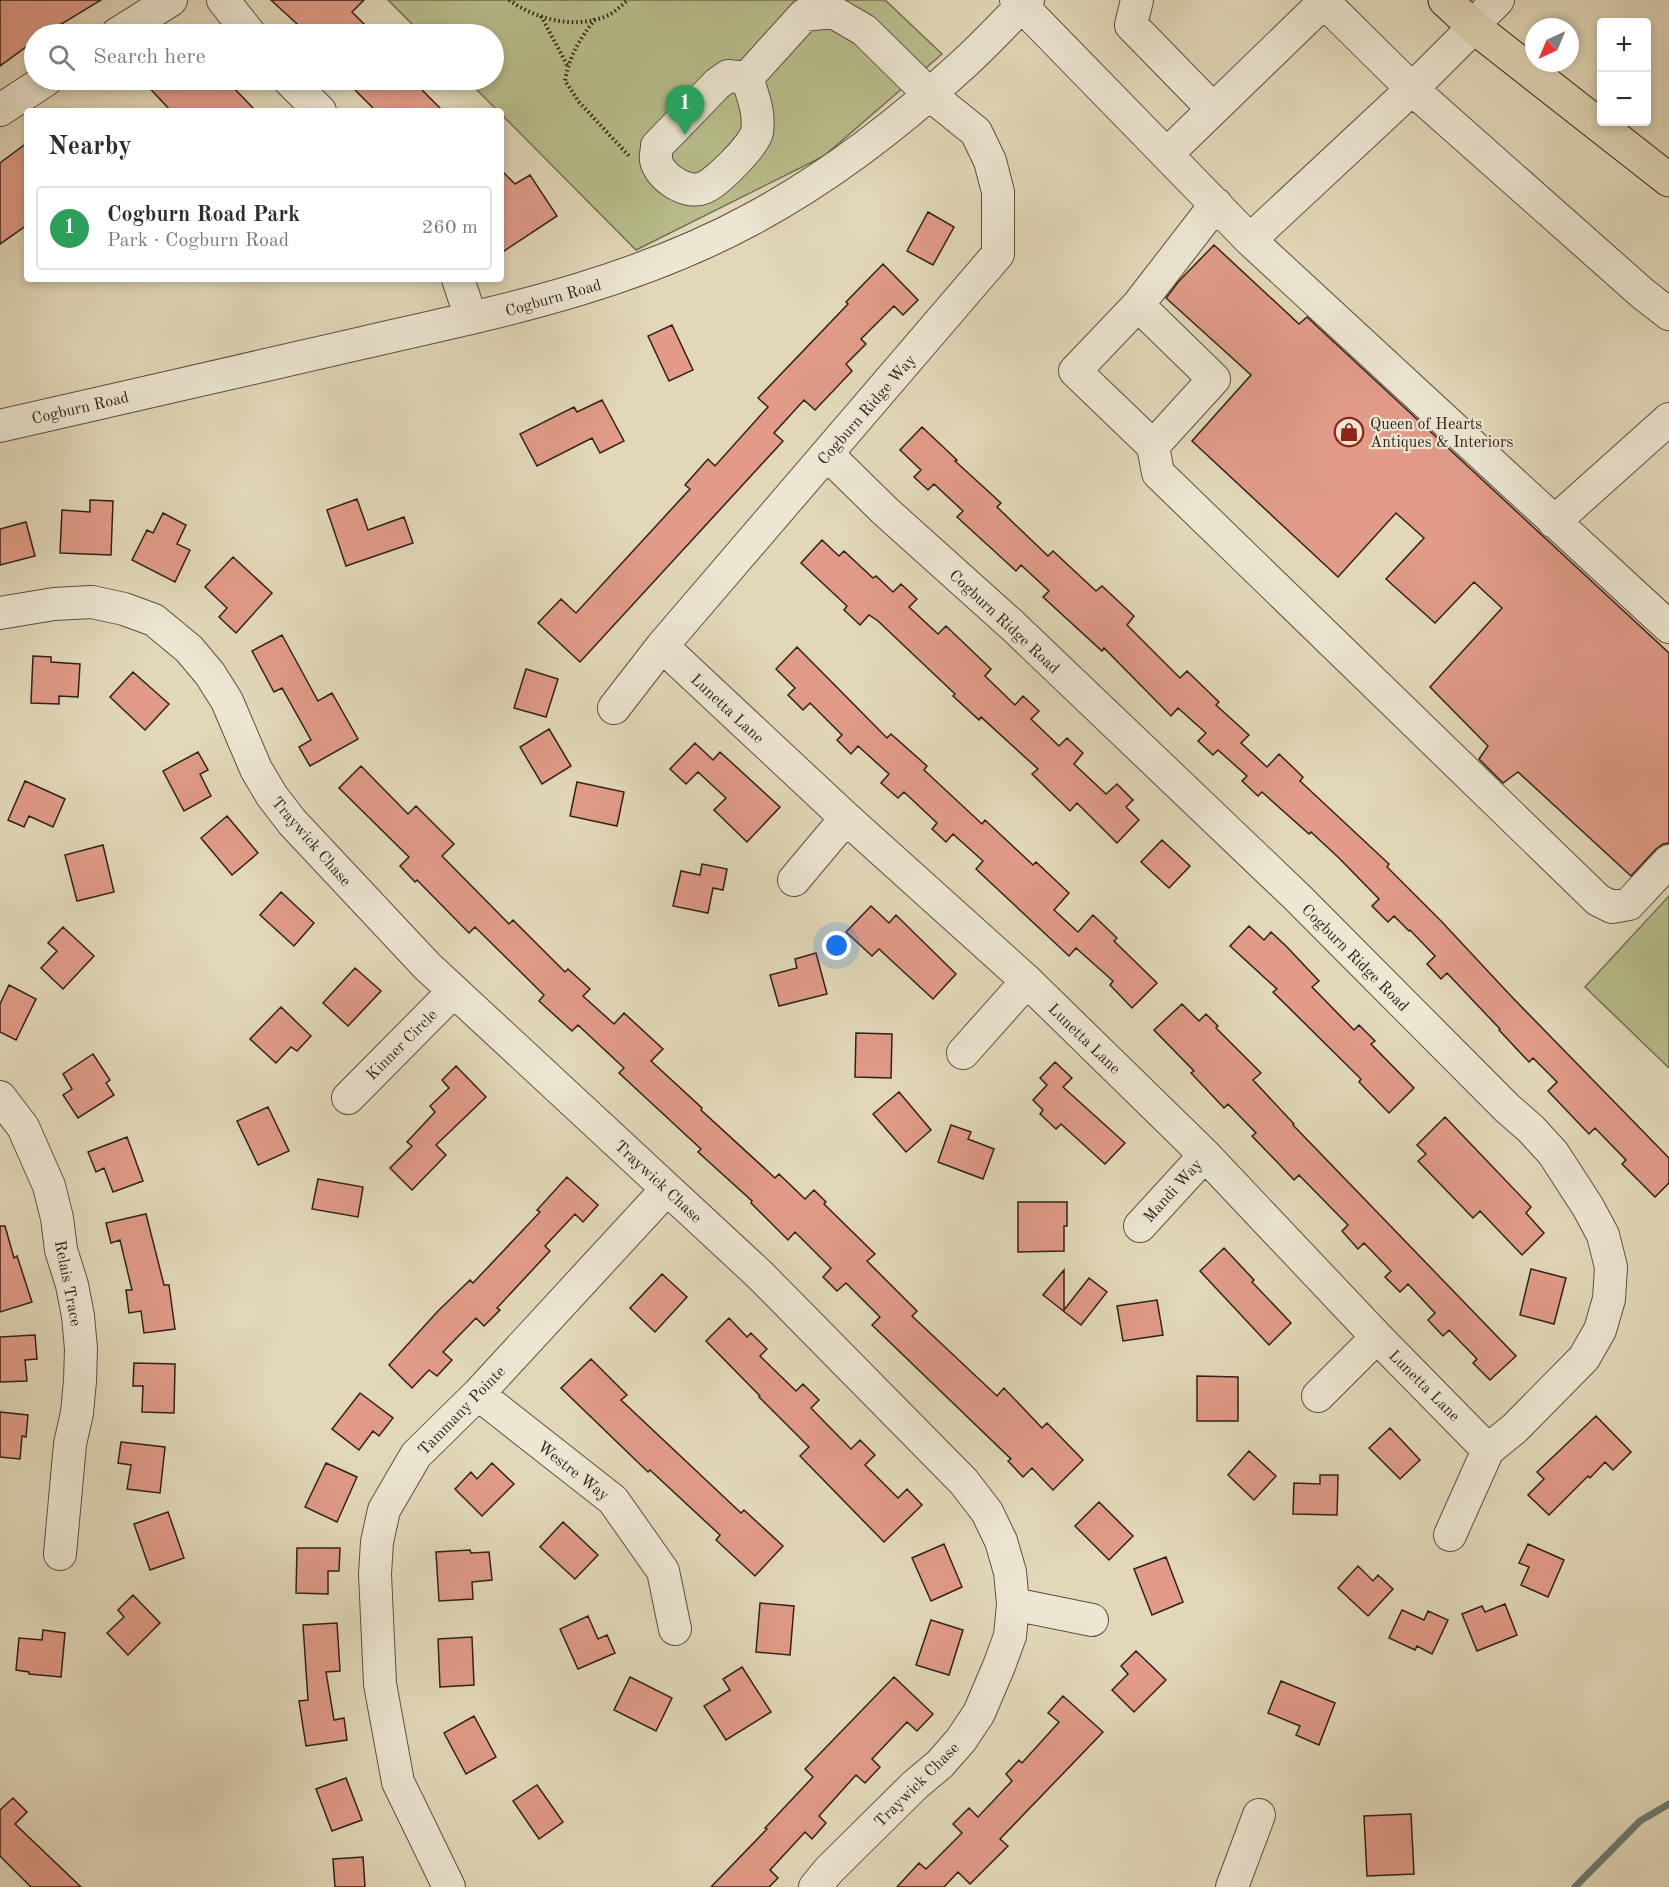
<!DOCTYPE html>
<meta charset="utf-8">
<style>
:root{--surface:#fff;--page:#f2f2f3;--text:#2b2b33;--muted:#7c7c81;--line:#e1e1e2;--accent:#d93025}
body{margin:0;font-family:"Old Standard TT",serif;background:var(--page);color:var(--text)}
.controls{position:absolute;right:18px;top:18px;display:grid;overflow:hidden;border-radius:6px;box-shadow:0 3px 9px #0003}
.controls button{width:54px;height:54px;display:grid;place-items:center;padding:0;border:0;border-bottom:2px solid var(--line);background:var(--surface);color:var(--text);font:30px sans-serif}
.compass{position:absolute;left:1525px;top:18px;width:54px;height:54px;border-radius:50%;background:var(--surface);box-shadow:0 3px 9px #0003;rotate:224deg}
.you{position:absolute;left:837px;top:946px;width:21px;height:21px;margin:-15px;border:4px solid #fff;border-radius:50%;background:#1a73e8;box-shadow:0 0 0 9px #1a73e833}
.badge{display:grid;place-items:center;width:39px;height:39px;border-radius:50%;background:var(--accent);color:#fff;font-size:20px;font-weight:700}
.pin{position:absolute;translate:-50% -50px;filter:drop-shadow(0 2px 3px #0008)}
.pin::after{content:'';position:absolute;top:32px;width:21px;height:18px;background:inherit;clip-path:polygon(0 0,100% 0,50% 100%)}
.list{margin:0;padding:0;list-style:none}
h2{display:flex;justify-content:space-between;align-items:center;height:78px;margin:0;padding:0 24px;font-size:26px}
h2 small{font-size:20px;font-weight:400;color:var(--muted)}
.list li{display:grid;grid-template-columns:39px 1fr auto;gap:18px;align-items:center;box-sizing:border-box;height:84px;margin:0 12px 12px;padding:0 12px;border:2px solid var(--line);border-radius:6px}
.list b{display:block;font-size:22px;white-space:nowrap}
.list p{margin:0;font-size:20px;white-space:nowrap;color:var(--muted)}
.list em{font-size:20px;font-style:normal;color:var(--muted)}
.icon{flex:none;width:33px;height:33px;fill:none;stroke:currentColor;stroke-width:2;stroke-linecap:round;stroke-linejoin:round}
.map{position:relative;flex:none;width:1669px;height:1887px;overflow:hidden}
.search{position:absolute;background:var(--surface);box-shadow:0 3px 9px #0003;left:24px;top:24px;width:480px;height:66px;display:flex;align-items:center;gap:15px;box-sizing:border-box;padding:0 21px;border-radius:33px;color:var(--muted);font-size:22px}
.panel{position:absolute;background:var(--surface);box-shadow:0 3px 9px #0003;left:24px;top:108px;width:480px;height:174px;border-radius:6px}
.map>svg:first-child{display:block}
</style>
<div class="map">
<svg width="1669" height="1887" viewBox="0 0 1669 1887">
<rect width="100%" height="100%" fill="#e2d8b9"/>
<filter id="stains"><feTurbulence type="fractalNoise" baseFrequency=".00333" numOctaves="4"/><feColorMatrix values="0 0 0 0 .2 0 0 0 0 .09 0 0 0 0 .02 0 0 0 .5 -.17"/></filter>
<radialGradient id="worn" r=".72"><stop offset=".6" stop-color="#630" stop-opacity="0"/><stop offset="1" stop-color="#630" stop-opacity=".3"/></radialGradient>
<path fill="#b8be8c" stroke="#747054" stroke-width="1.5" d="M388,0H885L942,54L824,156L636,250L501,114V111H498L467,80H494V34H422Z
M1669,896V1068L1585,987Z"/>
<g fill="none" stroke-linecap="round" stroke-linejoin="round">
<path stroke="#6d7c75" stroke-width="7" d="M1575,1887L1640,1821L1669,1804"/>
</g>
<path fill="#e19b88" stroke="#30211b" stroke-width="1.5" d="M0,0H101L45,34H34V41L0,66Z
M271,0H364L352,12L374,34H308Z
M142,80H226L256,111H171Z
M345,80H412L443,111H376Z
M27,143V225L0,244V163Z
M501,170L515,184L530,175L557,216L501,253Z
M928,212L954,227L933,265L907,251Z
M1214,245L1299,324L1307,317L1669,653V843L1663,844L1656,849L1631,876L1518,772L1503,783L1479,759L1488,746L1430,687L1502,608L1474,582L1435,623L1386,579L1424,538L1396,513L1338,577L1192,441L1251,375L1166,298L1179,281Z
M883,264L918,300L903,315L894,306L861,339L866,344L846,364L852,371L815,410L804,400L774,433L783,441L580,662L538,623L561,599L576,613L690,489L685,485L708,459L715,466L768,407L758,398L848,304L846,302Z
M672,325L693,370L669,381L648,336Z
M602,400L624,441L600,453L592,438L537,466L520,434L574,407L577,412Z
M922,427L957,460L955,461L1001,503L997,507L1048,556L1053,551L1096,591L1102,586L1134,616L1127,625L1180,678L1187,671L1219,702L1216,705L1249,735L1241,743L1267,767L1279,754L1303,777L1300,781L1389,864L1387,867L1442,922L1511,996L1669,1158V1183L1655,1197L1622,1164L1626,1160L1595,1128L1589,1134L1548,1091L1557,1082L1533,1058L1529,1062L1499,1030L1500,1029L1447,973L1441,979L1427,964L1435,956L1410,930L1409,931L1394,916L1388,922L1372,906L1379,899L1339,858L1311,832L1309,834L1262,792L1258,796L1242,781L1247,776L1218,750L1213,755L1198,741L1206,733L1178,708L1171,716L1104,648L1102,651L1043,597L1049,591L1021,565L1016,571L957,517L963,511L934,484L928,490L914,477L921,470L900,450Z
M357,499L368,530L404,517L413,543L346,566L327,510Z
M90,500L113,501L111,555L60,553L62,510L90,512Z
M163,513L186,525L177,544L190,550L175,582L132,560L147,530L153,533Z
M26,522L35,556L0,565V529Z
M822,540L839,556L844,551L873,578L876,576L893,592L901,584L917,599L909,607L938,634L946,626L991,669L985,676L1015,705L1023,696L1039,711L1031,719L1059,746L1067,738L1083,753L1074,764L1106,794L1117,784L1133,800L1126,807L1139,820L1117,843L1077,803L1070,811L1032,774L1038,769L981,717L979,720L953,696L955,694L878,621L869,615L860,625L844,610L847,606L801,563Z
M233,557L272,593L236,633L219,617L227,608L205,587Z
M282,635L318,701L332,693L358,739L310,766L299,747L311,740L282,688L274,692L252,651Z
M797,647L887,738L891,734L927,766L924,770L982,824L985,820L1033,865L1036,862L1069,893L1054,910L1078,932L1093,915L1117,938L1114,941L1157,983L1132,1008L1110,985L1113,981L1076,948L1069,956L976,869L983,861L953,834L946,842L932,829L937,823L904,792L898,798L881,783L889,774L858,746L851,754L837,740L842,735L810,703L803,710L788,695L795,688L776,669Z
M33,656L51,657V662L80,664L78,697L59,696V704L31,703Z
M526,669L558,679L546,717L514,708Z
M133,672L169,704L145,730L110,697Z
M549,729L571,766L542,784L520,747Z
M695,743L713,760L720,752L780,807L747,842L714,810L726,798L698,772L686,784L670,769Z
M198,752L208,770L200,774L211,796L184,811L163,771Z
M361,766L408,814L416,806L454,844L442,856L509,924L513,920L565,972L568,969L590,989L583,996L614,1024L624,1013L663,1049L651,1061L702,1108L701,1110L775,1178L779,1174L805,1199L814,1190L826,1202L824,1204L875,1254L867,1261L917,1311L912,1316L997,1396L1004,1388L1042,1428L1047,1423L1083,1460L1053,1490L1032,1468L1023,1477L1008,1461L1011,1459L872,1325L880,1317L846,1283L837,1291L823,1277L831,1268L795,1232L788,1240L751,1203L752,1201L698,1152L701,1149L619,1073L624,1068L578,1025L572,1031L539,1001L544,995L475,927L469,933L417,880L415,882L400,866L409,857L339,788Z
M25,781L65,799L53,827L29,816L24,827L8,820Z
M577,782L624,792L617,826L570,816Z
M227,816L258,853L232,875L201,838Z
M1162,840L1190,866L1169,888L1141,862Z
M103,845L114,892L77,901L65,855Z
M702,864L727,869L723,890L713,888L708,913L673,906L681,871L700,875Z
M281,892L314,923L294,946L260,915Z
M871,906L889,923L896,915L956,974L933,999L879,949L872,956L846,932Z
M1249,926L1264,940L1271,932L1286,946L1319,981L1312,987L1354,1030L1359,1025L1375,1041L1371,1044L1414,1088L1389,1113L1359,1082L1361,1079L1273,992L1277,989L1230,946Z
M63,927L94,956L63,989L41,968L57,951L48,943Z
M816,953L827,994L779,1006L770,975L797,968L795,959Z
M355,968L381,991L348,1026L323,1003Z
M9,985L36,999L16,1040L0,1032V1004Z
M1182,1004L1199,1021L1206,1014L1218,1026L1216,1028L1261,1073L1253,1080L1294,1124L1293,1125L1516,1356L1490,1380L1473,1363L1477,1359L1449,1330L1443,1336L1428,1320L1435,1313L1408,1284L1400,1292L1385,1277L1391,1271L1364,1243L1358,1249L1342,1231L1348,1225L1299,1175L1294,1180L1279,1164L1252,1136L1256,1133L1228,1104L1224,1108L1191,1073L1194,1071L1154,1030Z
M281,1007L311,1036L297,1051L291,1047L276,1063L250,1039Z
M856,1033L892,1034L891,1078L855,1077Z
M93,1054L110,1080L106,1083L114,1095L78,1118L63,1095L72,1089L63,1074Z
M1055,1062L1072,1078L1063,1087L1125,1143L1105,1164L1061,1124L1056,1129L1040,1114L1043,1110L1033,1100L1047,1085L1040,1078Z
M456,1066L486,1097L436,1145L446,1155L412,1190L390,1168L412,1146L407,1142L435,1112L430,1106L449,1088L442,1080Z
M899,1092L931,1130L906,1152L873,1114Z
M268,1107L289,1151L258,1165L237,1121Z
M1445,1117L1531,1207L1526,1213L1544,1233L1522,1255L1480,1211L1473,1218L1418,1161L1426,1154L1417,1145Z
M951,1125L971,1132L968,1139L994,1149L983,1179L938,1162Z
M127,1137L143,1181L113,1192L104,1168L96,1172L88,1152Z
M567,1177L598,1205L583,1222L575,1214L545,1246L550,1251L497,1308L500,1310L484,1326L476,1318L443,1352L452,1360L437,1376L429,1370L412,1388L389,1365L438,1311L470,1280L473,1283L540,1212L537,1210Z
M318,1179L363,1187L358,1217L312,1209Z
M1018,1202H1067V1226H1064V1251L1018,1252Z
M146,1214L164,1285H169L175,1329L144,1333L141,1311L129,1313L126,1290H132L120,1240L111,1243L106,1223Z
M0,1226H5L14,1258L17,1256L32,1302L0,1312Z
M1224,1248L1254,1280L1252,1282L1291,1323L1269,1345L1200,1271Z
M1531,1269L1566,1278L1554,1324L1520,1315Z
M1064,1270V1310L1089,1278L1107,1292L1081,1325L1043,1295Z
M662,1274L687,1297L655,1332L630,1308Z
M1157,1300L1163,1335L1123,1341L1117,1306Z
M729,1318L747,1337L751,1333L767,1349L760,1356L796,1391L803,1384L819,1400L811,1408L851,1449L860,1440L875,1455L865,1465L898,1498L907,1489L922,1505L884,1542L800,1456L809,1447L759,1397L760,1396L706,1341Z
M35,1335L37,1359L25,1360L27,1381L0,1382V1337Z
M591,1359L627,1395L621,1400L741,1513L744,1510L783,1546L755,1576L716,1540L720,1535L650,1470L648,1472L561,1388Z
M134,1363L175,1364L174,1413L142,1412L143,1386H133Z
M1197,1376L1238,1377V1421H1197Z
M360,1393L393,1418L379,1436L373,1431L359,1450L332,1429Z
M0,1412L28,1415L26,1437L22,1436L20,1459L0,1457Z
M1596,1416L1631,1452L1613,1470L1605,1462L1590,1478L1588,1476L1549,1515L1528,1495L1544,1479L1537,1472Z
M1390,1428L1420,1460L1400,1479L1369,1448Z
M121,1442L165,1447L160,1493L127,1489L131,1465L118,1463Z
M1249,1451L1276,1476L1254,1500L1228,1475Z
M326,1463L357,1477L337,1522L305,1507Z
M492,1463L514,1484L482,1516L455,1489L471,1472L477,1479Z
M1320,1475H1338L1337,1515L1293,1514L1294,1483L1320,1484Z
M1099,1502L1133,1536L1109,1560L1075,1526Z
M168,1512L184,1558L150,1570L134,1524Z
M563,1522L598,1555L575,1579L540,1547Z
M944,1544L962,1587L931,1601L912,1558Z
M1528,1544L1564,1560L1548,1597L1521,1585L1529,1567L1519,1563Z
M297,1548H340L339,1571H328V1594L296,1593Z
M470,1550L471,1553L489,1552L492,1580L472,1582L473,1599L439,1601L436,1552Z
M1166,1557L1183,1602L1152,1615L1134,1569Z
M1358,1566L1373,1581L1378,1575L1393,1589L1368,1616L1338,1588Z
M133,1595L160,1623L128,1655L107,1633L124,1617L118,1610Z
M760,1603L794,1606L790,1655L756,1652Z
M1505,1604L1517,1635L1477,1651L1462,1614L1482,1606L1485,1612Z
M1402,1610L1424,1620L1428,1611L1448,1620L1432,1654L1417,1646L1415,1650L1389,1638Z
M588,1616L598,1639L607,1635L615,1653L578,1669L560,1629Z
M931,1620L963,1630L949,1675L916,1665Z
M337,1623L340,1671L326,1672L334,1720L344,1718L347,1740L306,1746L299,1701L308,1700L303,1625Z
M43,1630L65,1633L61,1677L29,1674V1672L16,1670L19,1638L42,1640Z
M472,1637L474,1685L440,1687L438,1639Z
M1136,1651L1166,1680L1134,1712L1112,1690L1128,1674L1121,1666Z
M742,1667L771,1712L726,1740L704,1706L730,1690L723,1679Z
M630,1677L672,1698L656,1731L614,1710Z
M894,1677L933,1714L917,1731L907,1722L872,1759L880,1767L865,1783L856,1775L819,1816L826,1823L812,1839L805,1832L770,1870L778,1878L769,1887H711L767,1829L765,1828L813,1777L805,1769Z
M1281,1681L1335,1703L1319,1745L1296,1735L1300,1726L1268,1713Z
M1063,1696L1103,1732L1000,1839L1008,1846L970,1884L958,1872L944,1887H897L919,1863L926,1869L962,1833L953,1824L969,1808L978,1817L1012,1781L1006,1774L1019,1760L1022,1763L1059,1722L1048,1713Z
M474,1716L496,1757L466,1774L444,1733Z
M346,1778L362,1820L332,1831L316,1789Z
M537,1785L563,1822L539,1839L513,1801Z
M13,1798L27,1812L15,1824L81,1887H31L0,1856V1810Z
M1411,1814L1414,1874L1367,1876L1364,1816Z
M363,1857L365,1887H335L333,1859Z"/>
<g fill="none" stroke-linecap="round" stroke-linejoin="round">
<g stroke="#5c4f42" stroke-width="34">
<path id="minor" d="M223,0L250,34
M1016,0L1250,240L1669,627
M1137,0L1131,25L1213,109
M1486,12L1498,0
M117,34L171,0
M289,80L320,111
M0,110L46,80
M1167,154L1324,2L1412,89L1642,293L1669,314
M1250,240L1412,89L1474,27
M458,279L471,318
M1138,305L1075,371L1153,446L1214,379L1138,305L1216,204
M0,426C121,398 241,371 362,343C498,312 628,286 752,219C828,178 896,126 959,68C983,47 1005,22 1028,0
M1153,446L1158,473L1598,900L1612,907L1629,904L1669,861
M827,454L884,510L1012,625L1297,897L1507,1108L1531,1129L1553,1153L1588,1207L1603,1235L1611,1267L1609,1299L1600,1330L1584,1358L1515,1428L1488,1450L1450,1535
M1554,522L1669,419
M0,613L54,604L92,602L124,609L154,620L189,649L210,674L227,701L256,769L272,796L292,822L427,966L760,1275L964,1482L987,1512L1001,1541L1010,1572L1013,1604L1010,1636L999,1666L979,1713L961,1740L940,1764L915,1785L829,1870L815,1887
M662,646L846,818L1027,981L1205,1155L1377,1337L1488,1450
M614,708L662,646L998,254V192L990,161L976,132L929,94L864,30L833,12L804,15L747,78L728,76L717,84L657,146C657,151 655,156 656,160C659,177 687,195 703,188C716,184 755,144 757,132C760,113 753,96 747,78
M794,880L846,818
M963,1053L1027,981
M0,1097L23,1127L49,1186L57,1218L61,1250L72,1285L78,1316L81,1349L80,1381L77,1413L70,1444L60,1554
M348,1098L454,991
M1140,1226L1205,1155
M478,1394L613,1500L663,1571L675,1629
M1318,1396L1377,1337
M1013,1604L1092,1620
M449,1887L398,1782L380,1684L375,1574L377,1542L384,1510L416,1455L478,1394L667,1189
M1232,1887L1259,1815"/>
</g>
<g stroke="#30211b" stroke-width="35">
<path id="major" d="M1445,0L1474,27L1669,180"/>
</g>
<path stroke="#30211b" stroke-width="4" stroke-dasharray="1.5 3" stroke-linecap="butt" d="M509,0C537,20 576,30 609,15C616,11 622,5 628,0
M541,16L567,65
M595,19C580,39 569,56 565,81L579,102L630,157"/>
<use href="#minor" stroke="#ece6d2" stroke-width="32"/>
<use href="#major" stroke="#e2d8b9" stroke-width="33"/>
</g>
<defs>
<g id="shop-ring" transform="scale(1.5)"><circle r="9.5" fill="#ece6d2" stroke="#8f2418" stroke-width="1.5"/><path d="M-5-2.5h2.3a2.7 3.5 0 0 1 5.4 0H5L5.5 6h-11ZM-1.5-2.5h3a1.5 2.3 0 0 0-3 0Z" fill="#8f2418"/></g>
</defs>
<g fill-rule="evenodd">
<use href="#shop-ring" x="1349" y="432"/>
</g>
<g text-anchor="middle" stroke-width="4.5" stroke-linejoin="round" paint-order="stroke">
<g font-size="16" fill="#30211b" stroke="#ece6d2">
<text transform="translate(553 297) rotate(-16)" y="6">Cogburn Road</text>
<text transform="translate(80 407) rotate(-13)" y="6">Cogburn Road</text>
<text transform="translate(866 409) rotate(-49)" y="6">Cogburn Ridge Way</text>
<text transform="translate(1005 621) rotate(43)" y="6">Cogburn Ridge Road</text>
<text transform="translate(728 708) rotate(43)" y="6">Lunetta Lane</text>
<text transform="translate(312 841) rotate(49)" y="6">Traywick Chase</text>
<text transform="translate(1356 957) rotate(45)" y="6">Cogburn Ridge Road</text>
<text transform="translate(1085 1038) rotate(44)" y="6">Lunetta Lane</text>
<text transform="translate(401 1044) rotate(-45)" y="6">Kinner Circle</text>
<text transform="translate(659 1181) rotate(43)" y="6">Traywick Chase</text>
<text transform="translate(1172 1190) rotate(-48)" y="6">Mandi Way</text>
<text transform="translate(69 1283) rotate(79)" y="6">Relais Trace</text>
<text transform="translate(1425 1385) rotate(45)" y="6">Lunetta Lane</text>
<text transform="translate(461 1410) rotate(-46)" y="6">Tammany Pointe</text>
<text transform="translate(574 1470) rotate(38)" y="6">Westre Way</text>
<text transform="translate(916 1784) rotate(-45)" y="6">Traywick Chase</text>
</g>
<g font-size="16" fill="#30211b" stroke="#ece6d2" text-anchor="start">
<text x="1370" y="429">Queen of Hearts<tspan x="1370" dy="18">Antiques &amp; Interiors</tspan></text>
</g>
</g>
<rect width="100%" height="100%" filter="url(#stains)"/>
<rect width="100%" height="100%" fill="url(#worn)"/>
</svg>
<div class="controls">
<button>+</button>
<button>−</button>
</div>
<svg class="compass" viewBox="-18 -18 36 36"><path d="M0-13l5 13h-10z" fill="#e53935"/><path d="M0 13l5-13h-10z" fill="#7c7c81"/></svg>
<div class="you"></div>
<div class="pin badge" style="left:685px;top:135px;background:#2e9e5b">1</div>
<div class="search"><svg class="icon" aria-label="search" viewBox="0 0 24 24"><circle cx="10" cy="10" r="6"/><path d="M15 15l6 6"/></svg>Search here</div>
<section class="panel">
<h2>Nearby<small></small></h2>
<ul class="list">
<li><span class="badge" style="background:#2e9e5b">1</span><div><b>Cogburn Road Park</b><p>Park · Cogburn Road</p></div><em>260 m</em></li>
</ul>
</section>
</div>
